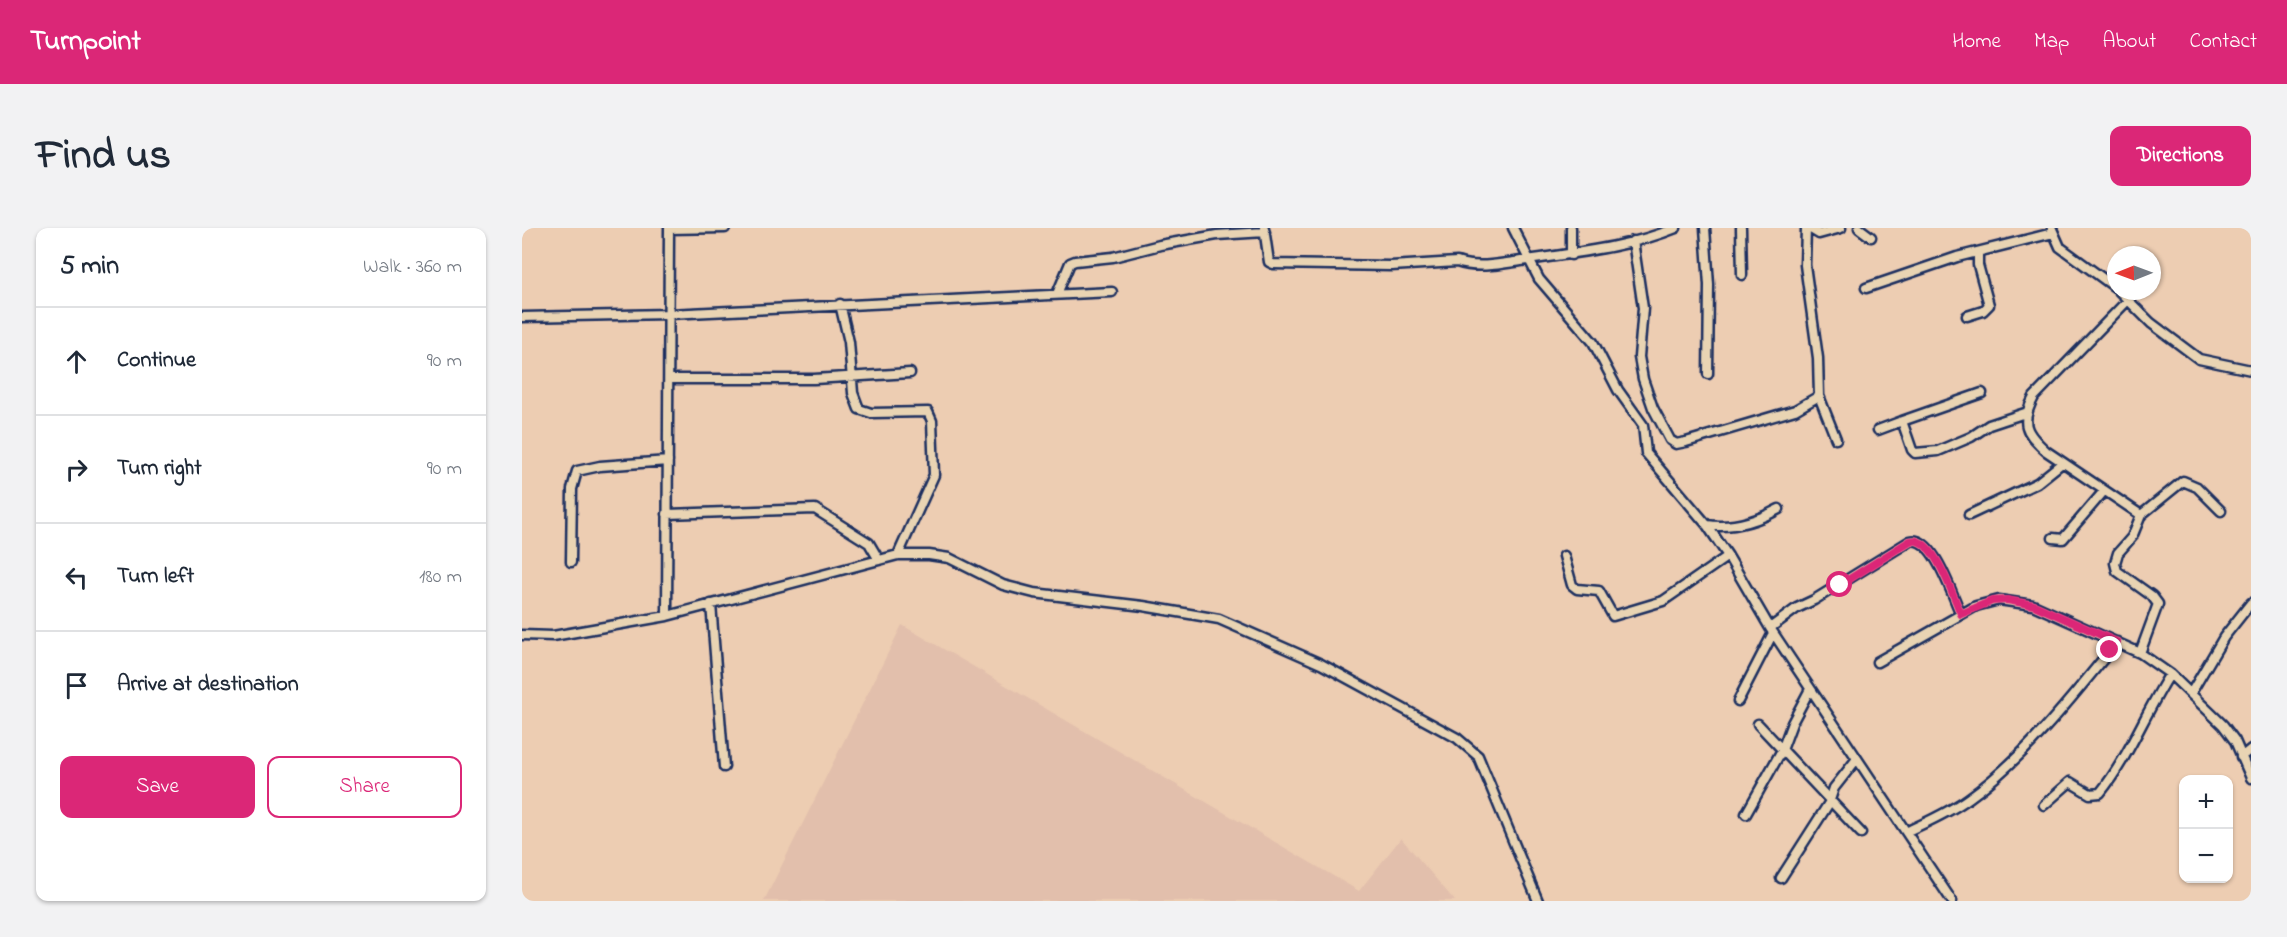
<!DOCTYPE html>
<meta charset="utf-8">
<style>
:root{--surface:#fff;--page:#f2f2f3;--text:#1f2937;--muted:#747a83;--line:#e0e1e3;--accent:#db2777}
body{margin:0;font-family:"Indie Flower",sans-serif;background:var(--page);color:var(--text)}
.controls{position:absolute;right:18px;bottom:18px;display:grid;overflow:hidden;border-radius:12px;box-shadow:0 2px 4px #0004}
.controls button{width:54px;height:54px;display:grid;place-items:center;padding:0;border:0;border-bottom:2px solid var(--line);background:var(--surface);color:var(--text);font:30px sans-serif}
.compass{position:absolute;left:1585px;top:18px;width:54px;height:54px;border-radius:50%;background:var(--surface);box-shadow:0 2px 4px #0004;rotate:269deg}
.stop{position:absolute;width:18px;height:18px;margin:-14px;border:4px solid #db2777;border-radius:50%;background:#fff}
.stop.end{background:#db2777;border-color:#fff;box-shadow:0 2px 6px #0008}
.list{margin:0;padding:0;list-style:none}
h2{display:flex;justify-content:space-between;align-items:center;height:78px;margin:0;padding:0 24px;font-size:26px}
h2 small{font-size:20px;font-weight:400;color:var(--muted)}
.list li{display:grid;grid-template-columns:39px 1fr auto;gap:18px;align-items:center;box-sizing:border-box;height:108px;padding:0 24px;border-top:2px solid var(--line)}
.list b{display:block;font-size:22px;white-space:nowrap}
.list em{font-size:20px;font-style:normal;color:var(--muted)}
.actions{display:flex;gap:12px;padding:18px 24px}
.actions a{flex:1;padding:14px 0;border:2px solid var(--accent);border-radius:12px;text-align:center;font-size:21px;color:var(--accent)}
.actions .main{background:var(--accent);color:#fff}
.icon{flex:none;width:33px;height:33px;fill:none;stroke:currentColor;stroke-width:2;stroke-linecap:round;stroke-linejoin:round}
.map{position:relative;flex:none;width:1729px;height:673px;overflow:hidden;border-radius:12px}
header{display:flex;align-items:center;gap:36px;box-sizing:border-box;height:84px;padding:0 30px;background:var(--accent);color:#fff}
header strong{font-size:28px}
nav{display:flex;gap:33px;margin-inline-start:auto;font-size:21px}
.intro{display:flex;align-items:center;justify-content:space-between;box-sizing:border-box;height:144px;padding:0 36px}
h1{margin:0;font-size:42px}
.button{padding:15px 27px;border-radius:12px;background:var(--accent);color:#fff;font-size:21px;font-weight:700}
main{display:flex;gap:36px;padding:0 36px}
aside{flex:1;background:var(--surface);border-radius:12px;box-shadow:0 2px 4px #0004}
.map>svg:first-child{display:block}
</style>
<header>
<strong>Turnpoint</strong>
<nav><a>Home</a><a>Map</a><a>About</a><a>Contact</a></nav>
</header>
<div class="intro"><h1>Find us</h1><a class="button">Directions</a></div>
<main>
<aside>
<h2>5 min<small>Walk · 360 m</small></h2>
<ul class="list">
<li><svg class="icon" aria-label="ahead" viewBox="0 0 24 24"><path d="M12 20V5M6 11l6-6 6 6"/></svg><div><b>Continue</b></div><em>90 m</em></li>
<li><svg class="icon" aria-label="right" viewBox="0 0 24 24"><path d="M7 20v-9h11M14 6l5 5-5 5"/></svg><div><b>Turn right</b></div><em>90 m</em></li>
<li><svg class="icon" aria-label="left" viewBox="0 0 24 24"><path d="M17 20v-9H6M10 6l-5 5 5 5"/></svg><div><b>Turn left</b></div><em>180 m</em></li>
<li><svg class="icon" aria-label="arrive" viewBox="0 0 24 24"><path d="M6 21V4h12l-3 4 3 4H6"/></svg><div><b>Arrive at destination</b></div></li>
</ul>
<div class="actions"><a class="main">Save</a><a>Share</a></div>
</aside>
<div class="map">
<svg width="1729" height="673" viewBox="0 0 1729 673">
<rect width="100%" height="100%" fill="#edcdb2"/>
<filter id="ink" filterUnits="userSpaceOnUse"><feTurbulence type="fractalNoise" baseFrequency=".0167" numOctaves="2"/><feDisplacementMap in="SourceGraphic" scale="12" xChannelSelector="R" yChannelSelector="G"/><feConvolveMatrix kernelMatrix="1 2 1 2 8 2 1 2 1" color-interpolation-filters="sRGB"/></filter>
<g filter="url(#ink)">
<path fill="#e2bfac" d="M380,397L837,663L879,610L933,673H242Z"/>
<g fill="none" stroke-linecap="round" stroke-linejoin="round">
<g stroke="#1b2f5e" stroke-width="13">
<path id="street" d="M742,0L747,34L751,36L869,38L935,34C955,41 979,36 999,33C1051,25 1105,20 1154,0
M991,0L1017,51L1071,114L1096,162L1121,197L1124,225L1185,297L1206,328L1248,400L1430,673
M1049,0V27
M1183,0L1187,57L1186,146
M1219,0L1220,47
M1284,0L1283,37L1296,130L1297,168L1314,211
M1287,0L1297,6L1319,0
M1337,0L1349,9
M147,1L203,0
M1530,1L1538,19L1594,60
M1111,13L1121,80L1117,129L1121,151L1131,180L1148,212L1154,216L1164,214L1273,182L1297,168
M1344,60L1435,29L1531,5
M1597,63L1629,95L1677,131L1729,142
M535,66L548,35L553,33L591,29L638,17L695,7L743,4
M1606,72L1512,169C1498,195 1503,204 1524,223L1619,287
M318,76L327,114L331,165L337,181L349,185L406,184L410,193L412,247L376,327
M1445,88L1461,83L1467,77L1456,37V25
M0,89L147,86L590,64
M147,151H292L388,145
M1460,165L1380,193L1390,222L1393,225L1416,223L1449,209L1467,197L1503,185
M1356,202L1380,193
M145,286L293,281L347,315L357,332
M1447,287L1515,255L1540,235
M1185,297C1210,301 1235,293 1257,281
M1531,310L1541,311L1582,263
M1042,328L1050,357L1055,361L1077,363L1091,388L1141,373L1206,328
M49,334L50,261L55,243L78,238L146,233
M189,376L202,539
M145,388L147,0
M1248,400L1275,380L1292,372L1388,313C1412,307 1430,368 1439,386
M0,407L31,408L145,388L376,327H407L427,330L481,357L512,365L621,378L697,391L799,436L935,510L956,528L1016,673
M1618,425L1636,376L1630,368L1595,343L1593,335L1596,325L1610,309L1619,287L1661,253L1675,259L1699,283
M1355,434L1454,378L1477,372L1511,377L1618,425L1648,446L1701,497L1713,513L1729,550
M1669,465L1702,409L1729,375
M1216,473L1251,405
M1236,496L1339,605
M1719,529L1729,521
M1522,577L1548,554L1568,566L1578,565C1607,529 1623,485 1648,446
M1224,586L1260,522L1270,495L1288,461
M1386,603C1407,593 1428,584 1447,570C1501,532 1553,466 1595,414
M1259,650L1307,575L1312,560L1334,532"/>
</g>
<use href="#street" stroke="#e9d4b3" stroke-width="8"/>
</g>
</g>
<g fill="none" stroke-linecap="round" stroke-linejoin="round" filter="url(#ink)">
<path stroke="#db2777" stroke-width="8" d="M1318,357L1388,313C1412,307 1431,368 1439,386L1470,373L1485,372L1512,377L1595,414L1588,422"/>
</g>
</svg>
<div class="controls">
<button>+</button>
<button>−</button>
</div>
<svg class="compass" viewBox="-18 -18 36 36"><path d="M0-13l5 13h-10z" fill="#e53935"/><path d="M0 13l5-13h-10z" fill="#747a83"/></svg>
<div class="stop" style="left:1318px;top:357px"></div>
<div class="stop end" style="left:1588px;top:422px"></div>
</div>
</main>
